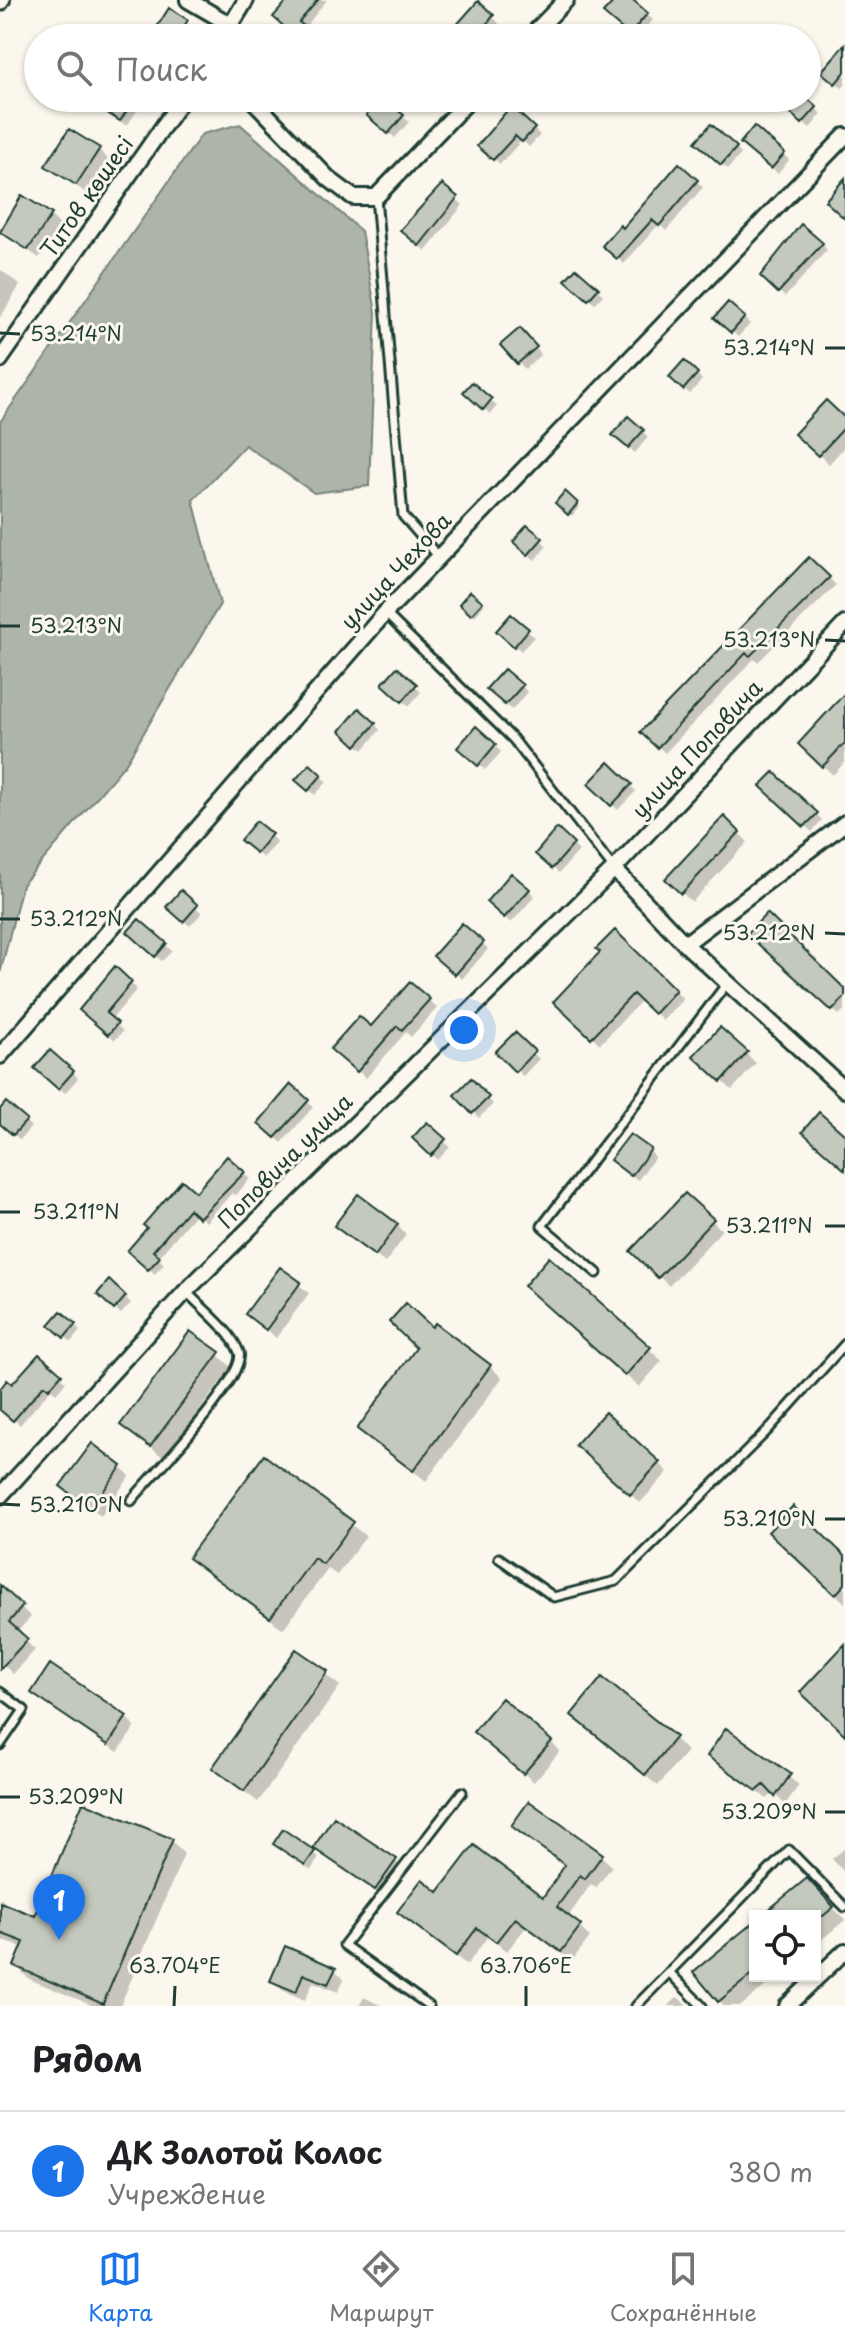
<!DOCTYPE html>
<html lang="ru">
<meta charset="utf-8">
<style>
:root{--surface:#fff;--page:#f2f2f2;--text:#202124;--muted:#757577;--line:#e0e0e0;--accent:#1a73e8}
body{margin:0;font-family:"Playpen Sans",sans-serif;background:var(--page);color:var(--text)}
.controls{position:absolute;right:24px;bottom:24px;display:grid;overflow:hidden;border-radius:0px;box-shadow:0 2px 6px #0004}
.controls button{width:72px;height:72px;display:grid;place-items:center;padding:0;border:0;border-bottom:2px solid var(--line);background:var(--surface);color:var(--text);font:40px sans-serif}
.you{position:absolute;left:464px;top:1030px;width:28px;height:28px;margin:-20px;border:6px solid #fff;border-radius:50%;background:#1a73e8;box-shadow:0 0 0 12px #1a73e833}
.badge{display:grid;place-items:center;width:52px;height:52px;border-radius:50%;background:var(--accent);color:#fff;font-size:26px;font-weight:700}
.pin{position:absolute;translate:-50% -66px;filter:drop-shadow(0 2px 4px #0008)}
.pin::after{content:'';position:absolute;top:42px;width:28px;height:24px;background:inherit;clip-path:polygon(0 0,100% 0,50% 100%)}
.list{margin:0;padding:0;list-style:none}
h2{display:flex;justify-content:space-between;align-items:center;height:104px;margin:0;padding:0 32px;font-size:34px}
h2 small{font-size:26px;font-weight:400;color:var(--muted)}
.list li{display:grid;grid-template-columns:52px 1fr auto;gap:24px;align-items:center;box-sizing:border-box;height:120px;padding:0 32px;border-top:2px solid var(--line)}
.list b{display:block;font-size:30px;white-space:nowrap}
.list p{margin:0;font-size:26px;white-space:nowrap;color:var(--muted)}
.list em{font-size:26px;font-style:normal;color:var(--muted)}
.icon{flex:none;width:44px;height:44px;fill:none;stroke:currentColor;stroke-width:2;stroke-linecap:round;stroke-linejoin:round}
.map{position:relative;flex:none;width:845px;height:2006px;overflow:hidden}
.search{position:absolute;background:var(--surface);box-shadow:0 2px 6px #0004;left:24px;right:24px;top:24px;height:88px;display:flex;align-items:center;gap:20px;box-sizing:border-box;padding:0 28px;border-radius:44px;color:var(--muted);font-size:30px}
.sheet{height:224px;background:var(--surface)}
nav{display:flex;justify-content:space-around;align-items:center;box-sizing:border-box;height:112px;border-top:2px solid var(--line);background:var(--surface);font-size:22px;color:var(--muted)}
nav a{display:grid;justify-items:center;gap:4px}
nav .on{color:var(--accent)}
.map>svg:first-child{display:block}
</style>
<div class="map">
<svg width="845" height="2006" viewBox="0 0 845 2006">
<rect width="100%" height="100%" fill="#fbf7ec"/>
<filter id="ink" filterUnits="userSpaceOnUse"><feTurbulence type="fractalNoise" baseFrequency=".0125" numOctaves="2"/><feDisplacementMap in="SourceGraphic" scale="16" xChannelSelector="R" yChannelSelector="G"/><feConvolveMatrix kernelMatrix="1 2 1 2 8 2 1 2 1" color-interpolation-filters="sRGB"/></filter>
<g filter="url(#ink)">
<path fill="#adb4aa" stroke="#74847b" stroke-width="2" d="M240,124L361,231L376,312L369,486L314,493L245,445L193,500L220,604L126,763L22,885L0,974V422L202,134Z"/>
<path fill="#0003" d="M290,0H327L304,29L308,33L304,38L281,22Z
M617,0H630L653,20L637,38L612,19Z
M478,4L499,23L486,38H440L449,28L453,32Z
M186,22L192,27L185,38H158Z
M845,46V85L842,88L830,78Z
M96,98H145L127,126L99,108L93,102Z
M383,98L409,122L395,138L369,115Z
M798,98H804L822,114L810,128L794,115Z
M534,129L540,135L529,147L522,140L500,164L480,146Z
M704,148H736L741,154L728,169Z
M748,148L783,154L789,160L778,174Z
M99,150L108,159L86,193L48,165Z
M679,166L703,187L666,231L659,224L624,264L604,246L624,231Z
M442,186L463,205L426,251L409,236Z
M50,215L60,225L39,258L1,231Z
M822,244L827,250L785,297L768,282Z
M0,269L20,285L0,318Z
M574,285L597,289L603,295L595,304Z
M744,318L750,324L738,337L723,324Z
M520,331L541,354L525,369L503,346Z
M697,374L702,380L690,394L671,377Z
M472,385L497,406L490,414L472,398Z
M845,421V446L829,464L797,434Z
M642,431L648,437L635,453L615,435Z
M565,494L579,507L572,516L557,503Z
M541,540L547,546L535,560L521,548Z
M809,560L836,585L758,662L754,659L665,753L643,732Z
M471,594L484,605L475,616L461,604Z
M512,617L534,637L521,651L505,637Z
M415,686L421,692L409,706L390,690Z
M522,686L527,692L512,710L495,695Z
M845,701V762L833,775L800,744Z
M375,724L380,730L363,750L348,737Z
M476,729L501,752L485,770L466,754Z
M609,765L636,791L618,810L591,784Z
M310,767L327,782L315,795L298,780Z
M774,775L822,820L812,832L763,786Z
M724,819L748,842L692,902L667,879Z
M257,824L277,842L263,858L249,846Z
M573,845L579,851L559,873L543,859Z
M529,890L535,896L511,923L494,908Z
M181,893L202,913L190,926L174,913Z
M139,921L172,951L162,961L135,938Z
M615,932L683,999L663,1020L642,1000L600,1044L556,1002L603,952Z
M750,934L845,991V1009L839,1015Z
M482,943L488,949L462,979L442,962Z
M115,969L137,989L111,1020L123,1031L115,1040L88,1016Z
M429,1000L437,1008L411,1037L406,1032L366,1078L341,1056L372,1029Z
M720,1030L756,1063L732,1090L705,1066Z
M515,1035L539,1059L523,1076L498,1052Z
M73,1072L78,1078L65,1093L43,1074Z
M471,1081L493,1104L479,1118L457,1095Z
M307,1101L313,1107L282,1143L260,1123Z
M0,1112L25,1121L31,1127L20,1140L0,1122Z
M427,1125L450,1147L438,1160L415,1138Z
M650,1151L655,1157L638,1180L619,1166Z
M227,1159L250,1179L235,1196L232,1193L206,1222L196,1213L158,1258L164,1264L155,1274L135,1257Z
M685,1196L722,1230L669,1286L633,1251Z
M397,1225L406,1235L385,1263L337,1226Z
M280,1270L309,1293L276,1338L255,1319Z
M125,1297L131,1303L121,1314L105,1300Z
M539,1299L649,1349L662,1361L639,1387Z
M52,1325H75L80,1331L71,1342Z
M432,1330L490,1366L502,1378L426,1481L359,1429Z
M191,1333L232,1367L164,1458L123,1425Z
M60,1376L66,1382L56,1393L51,1389L20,1425L0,1408V1392Z
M587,1454L659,1463L668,1472L640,1503Z
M264,1458L366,1536L337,1575L328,1569L283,1629L191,1558Z
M121,1467L130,1476L101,1516L63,1486Z
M771,1532L845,1559V1603Z
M0,1588L31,1617L17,1632L35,1650L13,1674L0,1662Z
M296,1651L340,1686L258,1802L214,1768Z
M33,1693L126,1717L135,1727L118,1752Z
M587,1728L674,1738L687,1751L658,1786Z
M726,1731L799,1785L785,1805L774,1793L767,1799L709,1756Z
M486,1741L551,1742L560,1751L534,1782Z
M514,1825L601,1856L612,1866L596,1888L591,1884L568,1917L590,1937L572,1961L526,1927L507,1951L488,1936L467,1965L400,1912L439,1894L544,1900L567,1866Z
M172,1841L184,1854L120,2006H94L29,1979L16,1966L24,1948L0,1940V1898L11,1908L36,1919Z
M316,1848L395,1861L405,1870L386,1898Z
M845,1848V1873L832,1859Z
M282,1849L313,1852L319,1858L311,1870Z
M807,1881L845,1920L815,1945V1916H764Z
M755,1924V1976H778L741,2006H724L696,1973Z
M286,1949L334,1969L344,1979L338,1992L313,1982L305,2000L282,1990L272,1981Z
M364,1997L382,2006H359Z
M678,1997L687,2006H668Z"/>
<path fill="#c4c9be" stroke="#1f3d34" stroke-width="2" d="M288,0H318L299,22L304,26L295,36L273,17Z
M615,0H633L648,13L629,35L603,13Z
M478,1L494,15L475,38H445Z
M169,8L188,20L176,38H150Z
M845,44V72L835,84L821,72Z
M84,98H135L120,121Z
M381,98L404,115L388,134L366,115Z
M795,98H807L817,107L802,124L786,109Z
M511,106L535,128L522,142L515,136L493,160L477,146Z
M711,124L737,147L721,165L695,142Z
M754,126L785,153L771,169L740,143Z
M69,129L100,148L76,185L45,166Z
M679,163L698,180L659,226L652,220L617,259L602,246L620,225L623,228Z
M845,178V219L825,201Z
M442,184L458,197L419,246L400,230Z
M22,195L52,214L28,250L0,232Z
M801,224L823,243L778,293L760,276Z
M576,268L599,288L588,300L565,280Z
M728,302L745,317L731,333L714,318Z
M520,328L537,347L517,364L500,345Z
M684,360L698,373L683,390L669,377Z
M472,382L492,399L483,410L463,392Z
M826,400L845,418V427L818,456L794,434Z
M628,416L644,430L628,448L612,435Z
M565,491L578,503L568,515L555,503Z
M527,525L543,538L528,555L513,542Z
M809,557L830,577L750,656L746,653L657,748L640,732Z
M470,591L483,602L471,615L459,604Z
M511,614L529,629L514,647L496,631Z
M397,667L417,684L402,702L382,684Z
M504,669L523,685L505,705L486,689Z
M845,693V743L822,767L798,744Z
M359,708L376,723L356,746L340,731Z
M476,726L496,744L478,766L457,748Z
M609,762L632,784L611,806L588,784Z
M310,764L322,775L308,791L295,780Z
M774,772L818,813L804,827L760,786Z
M724,816L740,832L681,894L665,879Z
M256,821L272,834L256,853L240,840Z
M557,828L574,844L552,869L535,854Z
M511,873L530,889L504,918L486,902Z
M181,890L198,905L183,922L166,907Z
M767,913L845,989V997L832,1011L747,934Z
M139,919L167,943L155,957L127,932Z
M462,923L484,942L455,975L433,956Z
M615,930L676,990L654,1014L633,994L591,1038L553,1002L600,952L596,949Z
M115,966L132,982L106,1013L118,1023L108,1035L79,1010Z
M410,982L430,999L402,1030L397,1026L357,1072L330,1049L359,1016L371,1026Z
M720,1027L748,1052L721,1082L693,1056Z
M515,1032L535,1051L515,1072L495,1052Z
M50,1050L74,1071L58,1089L34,1068Z
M471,1078L489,1097L472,1114L454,1095Z
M291,1084L309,1100L275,1138L258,1123Z
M6,1102L27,1120L13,1135L0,1124V1109Z
M819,1112L845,1135V1170L802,1132Z
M427,1122L446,1139L431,1156L412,1138Z
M630,1134L651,1149L631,1176L610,1160Z
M227,1156L245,1172L199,1218L189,1209L153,1251L160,1257L148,1270L127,1251L147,1228L143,1225L182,1180L196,1192Z
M685,1193L714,1219L658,1278L630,1251Z
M358,1194L398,1224L375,1256L334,1226Z
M549,1257L651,1347L625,1376L524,1286Z
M280,1267L301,1282L266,1330L245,1314Z
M109,1280L126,1296L114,1310L97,1294Z
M406,1303L432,1327L435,1323L491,1365L413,1471L357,1429L416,1348L389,1322Z
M61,1311L76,1324L64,1338L49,1325Z
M190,1331L220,1352L150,1447L120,1425Z
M39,1354L62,1374L49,1389L44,1385L13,1421L0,1410V1389L7,1380L12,1384Z
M605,1412L660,1462L630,1495L575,1445Z
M92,1443L122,1466L90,1509L60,1486Z
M264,1455L354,1522L323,1564L314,1558L270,1618L188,1558Z
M793,1506L845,1556V1584L835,1595L768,1532Z
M0,1585L23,1606L9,1622L28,1639L0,1669Z
M845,1644V1735L800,1692Z
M296,1649L328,1671L244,1791L212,1768Z
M50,1664L127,1716L108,1745L31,1693Z
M602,1677L676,1737L645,1775L571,1715Z
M502,1698L552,1741L523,1774L473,1732Z
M726,1728L791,1774L775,1797L764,1785L757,1791L707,1756Z
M529,1801L603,1854L585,1879L580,1875L557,1907L581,1925L561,1952L515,1918L496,1942L477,1928L456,1956L397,1912L422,1879L438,1892L474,1845L543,1897L565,1865L511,1826Z
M83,1802L173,1839L103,2004L14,1966L24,1942L0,1933V1902L35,1916Z
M334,1817L397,1859L375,1890L313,1848Z
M283,1829L315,1851L305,1865L273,1844Z
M807,1878L834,1907L823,1916H761Z
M755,1921V1972L718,2002L693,1972Z
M285,1946L336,1968L328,1984L303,1974L296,1992L270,1981Z"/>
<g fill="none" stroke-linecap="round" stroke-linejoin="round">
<g stroke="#1f3d34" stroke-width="13">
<path id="service" d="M376,197L403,516L438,556
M385,613L513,739L614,869
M597,1273L542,1226L728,982
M131,1501C150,1478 248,1377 239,1352C230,1329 202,1309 186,1291
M499,1558L554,1597L616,1581L768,1430L845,1344
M0,1692L24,1710L0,1745
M669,1972L702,2006
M429,2006L344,1945L462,1792
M636,2006L789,1850L845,1907"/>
</g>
<g stroke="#1f3d34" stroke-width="20">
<path id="minor" d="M188,0L231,25
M0,3L2,0
M223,38L246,0
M529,38L566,0
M251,98L329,179L353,197H376L471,98
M0,360L183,98
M614,869L685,944L845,1090
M685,944L845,823
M0,1056L385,613L845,136
M0,1496L186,1291L614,869L845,624
M787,2006L845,1951"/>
</g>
<use href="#service" stroke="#fbf7ec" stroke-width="7"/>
<use href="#minor" stroke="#fbf7ec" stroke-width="14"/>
</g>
</g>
<path fill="none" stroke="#1f3d34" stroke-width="3" d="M0,333L20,334M825,348H845M0,626H20M825,640L845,641M0,919H20M825,933L845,934M0,1212H20M825,1226H845M0,1504L20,1505M825,1519H845M0,1797H20M825,1812H845M174,2006L175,1986M526,2006V1986"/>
<g text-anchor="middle" stroke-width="6" stroke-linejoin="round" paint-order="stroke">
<g font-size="22" fill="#1f3d34" stroke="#fbf7ec">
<text transform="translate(87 197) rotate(-55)" y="8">Титов көшесі</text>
<text transform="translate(396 571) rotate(-47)" y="8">улица Чехова</text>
<text transform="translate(697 749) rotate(-47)" y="8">улица Поповича</text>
<text transform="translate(285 1161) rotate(-45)" y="8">Поповича улица</text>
</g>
</g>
<g font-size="20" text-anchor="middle" fill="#1f3d34" stroke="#fbf7ec" stroke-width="6" stroke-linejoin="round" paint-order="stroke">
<text x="76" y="341">53.214°N</text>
<text x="769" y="355">53.214°N</text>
<text x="76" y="633">53.213°N</text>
<text x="769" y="647">53.213°N</text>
<text x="76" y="926">53.212°N</text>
<text x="769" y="940">53.212°N</text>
<text x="76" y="1219">53.211°N</text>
<text x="769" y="1233">53.211°N</text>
<text x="76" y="1512">53.210°N</text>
<text x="769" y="1526">53.210°N</text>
<text x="76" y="1804">53.209°N</text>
<text x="769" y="1819">53.209°N</text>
<text x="175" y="1973">63.704°E</text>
<text x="526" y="1973">63.706°E</text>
</g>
</svg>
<div class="controls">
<button><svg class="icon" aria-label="locate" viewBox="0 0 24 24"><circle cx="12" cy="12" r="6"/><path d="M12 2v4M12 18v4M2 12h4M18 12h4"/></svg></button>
</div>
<div class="you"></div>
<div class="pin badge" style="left:59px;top:1940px">1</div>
<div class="search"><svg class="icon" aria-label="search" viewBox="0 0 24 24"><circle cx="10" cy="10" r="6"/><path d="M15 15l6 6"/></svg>Поиск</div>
</div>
<section class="sheet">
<h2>Рядом<small></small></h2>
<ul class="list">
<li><span class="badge">1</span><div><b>ДК Золотой Колос</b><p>Учреждение</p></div><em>380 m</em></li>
</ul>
</section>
<nav>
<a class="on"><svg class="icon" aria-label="map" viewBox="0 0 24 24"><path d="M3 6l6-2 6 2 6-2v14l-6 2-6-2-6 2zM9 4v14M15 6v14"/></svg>Карта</a>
<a><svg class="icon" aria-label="directions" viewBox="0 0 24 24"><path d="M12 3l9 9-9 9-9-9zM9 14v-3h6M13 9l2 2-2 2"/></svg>Маршрут</a>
<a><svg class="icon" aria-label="saved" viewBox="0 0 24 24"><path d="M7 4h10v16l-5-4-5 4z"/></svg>Сохранённые</a>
</nav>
